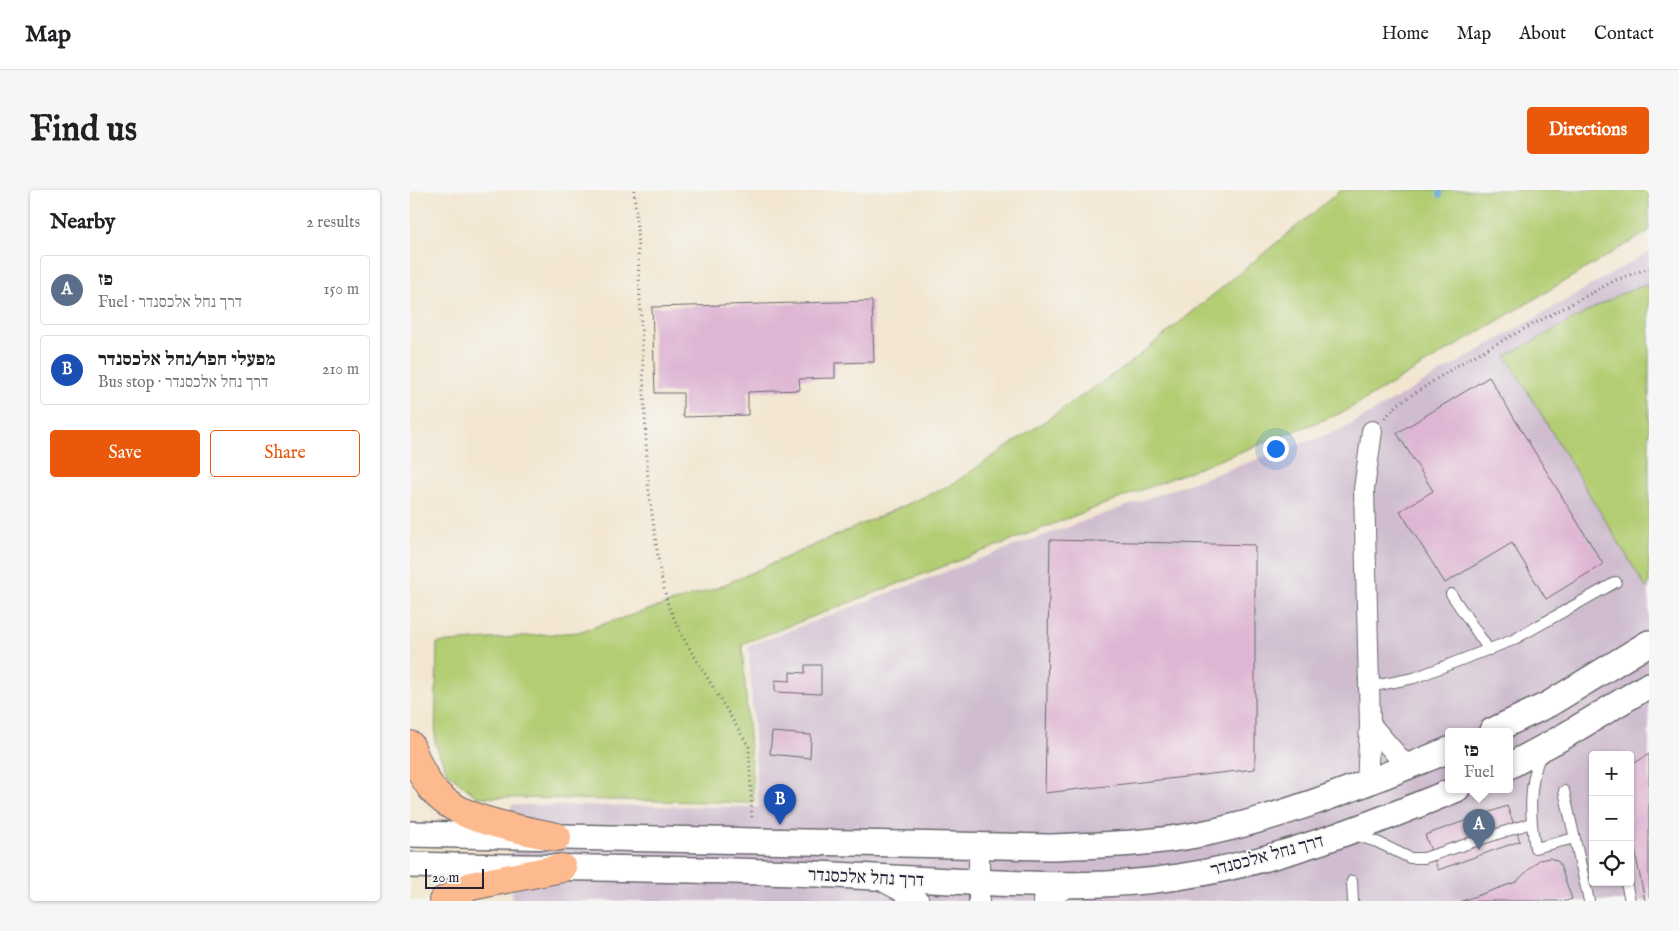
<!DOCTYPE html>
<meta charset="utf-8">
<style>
:root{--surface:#fff;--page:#f6f6f6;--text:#202124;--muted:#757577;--line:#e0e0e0;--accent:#ea580c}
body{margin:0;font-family:"IM FELL English","Frank Ruhl Libre",serif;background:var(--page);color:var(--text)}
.controls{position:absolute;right:15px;bottom:15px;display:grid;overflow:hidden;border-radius:5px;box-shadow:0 1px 4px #0004}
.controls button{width:45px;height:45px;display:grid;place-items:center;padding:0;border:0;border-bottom:1px solid var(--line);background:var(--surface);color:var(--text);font:25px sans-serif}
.scale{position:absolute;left:15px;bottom:12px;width:59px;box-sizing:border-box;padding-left:5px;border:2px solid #22223b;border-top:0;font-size:14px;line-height:18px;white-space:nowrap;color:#22223b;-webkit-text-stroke:4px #f6f6f2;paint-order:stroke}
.you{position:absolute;left:865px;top:258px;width:18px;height:18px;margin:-12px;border:4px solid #fff;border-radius:50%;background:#1a73e8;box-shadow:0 0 0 8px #1a73e833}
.badge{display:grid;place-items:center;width:32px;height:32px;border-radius:50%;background:var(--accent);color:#fff;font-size:16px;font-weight:700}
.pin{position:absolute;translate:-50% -41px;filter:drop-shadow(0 1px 2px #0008)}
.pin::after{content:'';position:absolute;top:26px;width:18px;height:15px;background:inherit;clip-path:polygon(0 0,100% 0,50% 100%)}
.popup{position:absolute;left:1035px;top:538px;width:68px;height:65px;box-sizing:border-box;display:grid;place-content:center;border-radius:5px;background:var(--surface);filter:drop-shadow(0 1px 4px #0005);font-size:16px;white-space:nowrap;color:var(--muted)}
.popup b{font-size:19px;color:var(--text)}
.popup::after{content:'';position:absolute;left:50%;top:100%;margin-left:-10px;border:10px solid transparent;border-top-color:var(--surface)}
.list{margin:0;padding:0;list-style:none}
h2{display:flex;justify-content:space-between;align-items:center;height:65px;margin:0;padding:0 20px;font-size:21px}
h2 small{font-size:16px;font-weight:400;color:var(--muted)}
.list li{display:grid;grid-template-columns:32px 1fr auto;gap:15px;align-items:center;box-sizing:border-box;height:70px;margin:0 10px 10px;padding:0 10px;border:1px solid var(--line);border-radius:5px}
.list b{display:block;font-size:19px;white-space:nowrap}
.list p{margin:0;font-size:16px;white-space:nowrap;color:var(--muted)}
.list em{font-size:16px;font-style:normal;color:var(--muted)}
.actions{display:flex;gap:10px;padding:15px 20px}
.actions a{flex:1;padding:11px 0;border:1px solid var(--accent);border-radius:5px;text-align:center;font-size:18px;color:var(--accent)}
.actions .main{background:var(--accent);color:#fff}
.icon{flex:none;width:28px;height:28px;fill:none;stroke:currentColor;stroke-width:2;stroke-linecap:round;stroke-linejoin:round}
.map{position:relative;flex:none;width:1239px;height:711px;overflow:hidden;border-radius:5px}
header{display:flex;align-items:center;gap:30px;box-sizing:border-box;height:70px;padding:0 25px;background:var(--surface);border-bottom:1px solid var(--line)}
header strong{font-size:24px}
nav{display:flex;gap:28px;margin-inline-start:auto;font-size:18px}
.intro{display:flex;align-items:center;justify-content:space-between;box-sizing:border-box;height:120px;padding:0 30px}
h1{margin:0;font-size:35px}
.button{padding:12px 22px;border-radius:5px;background:var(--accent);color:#fff;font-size:18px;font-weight:700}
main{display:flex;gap:30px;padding:0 30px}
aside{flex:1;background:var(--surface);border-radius:5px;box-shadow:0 1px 4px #0004}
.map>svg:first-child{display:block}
</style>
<header>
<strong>Map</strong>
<nav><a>Home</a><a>Map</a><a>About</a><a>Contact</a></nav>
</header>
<div class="intro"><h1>Find us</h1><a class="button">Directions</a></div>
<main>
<aside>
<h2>Nearby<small>2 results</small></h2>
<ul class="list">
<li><span class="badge" style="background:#5c6f8a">A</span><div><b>פז</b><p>Fuel · דרך נחל אלכסנדר</p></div><em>150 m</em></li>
<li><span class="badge" style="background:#1a4fb4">B</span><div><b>מפעלי חפר/נחל אלכסנדר</b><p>Bus stop · דרך נחל אלכסנדר</p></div><em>210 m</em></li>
</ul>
<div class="actions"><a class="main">Save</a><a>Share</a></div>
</aside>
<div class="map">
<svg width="1239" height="711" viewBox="0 0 1239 711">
<rect width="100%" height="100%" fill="#f6f6f2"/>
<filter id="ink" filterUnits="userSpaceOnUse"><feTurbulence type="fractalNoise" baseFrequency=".02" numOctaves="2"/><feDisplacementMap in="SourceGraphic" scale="10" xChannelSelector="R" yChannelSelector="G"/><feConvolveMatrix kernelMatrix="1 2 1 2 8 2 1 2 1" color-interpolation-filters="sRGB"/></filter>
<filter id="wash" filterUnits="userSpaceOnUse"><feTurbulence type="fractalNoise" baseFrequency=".0096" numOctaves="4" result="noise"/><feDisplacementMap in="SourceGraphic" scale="20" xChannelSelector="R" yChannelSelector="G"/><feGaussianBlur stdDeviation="1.12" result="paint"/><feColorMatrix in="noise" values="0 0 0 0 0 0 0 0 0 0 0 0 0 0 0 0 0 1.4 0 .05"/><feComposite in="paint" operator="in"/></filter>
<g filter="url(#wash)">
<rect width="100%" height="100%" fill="#f2e6d0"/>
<path fill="#cfbdcf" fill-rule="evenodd" d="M1239,62V711H102L101,615L348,617L339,456L596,359L935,238ZM1039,541H1099V599H1039ZM1183,565H1220V692H1183Z"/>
<path fill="#b3cd73" stroke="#6a7857" d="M931,0H1239V41L934,222L332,454L344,613L67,607L37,582L25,553L27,453L168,442L304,399L541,295L720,173Z
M1239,94V395L1236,398L1096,166L1208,105Z"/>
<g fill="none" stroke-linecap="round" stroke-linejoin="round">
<path stroke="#6aaddf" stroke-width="5.5" d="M1030,5V0"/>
</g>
<g id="blocks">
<path fill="#deb5d3" d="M462,111L464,172L425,173V188L389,189L390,200L338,202V225L273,227V203H245L242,117Z
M1079,187L1193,374L1136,409L1102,353L1035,393L990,321L1023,301L987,243Z
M640,350L845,355V579L635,603Z
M395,475H411V504L365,502V490L380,491V482L395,483Z
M362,542L401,545L400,568L360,564Z
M1239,564V711H1235L1220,636V576Z
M1097,616L1110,651L1028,680L1015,645Z
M1140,668L1149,672L1162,709L1156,711H1052L1106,692L1129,670Z"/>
</g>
</g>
<g filter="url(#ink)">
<use href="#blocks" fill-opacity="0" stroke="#6b676f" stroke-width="1"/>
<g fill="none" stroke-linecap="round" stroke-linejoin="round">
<g stroke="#6b676f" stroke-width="12">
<path id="service" d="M1041,404L1079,460
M959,497L1004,488L1103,450L1206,392
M1131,564C1118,594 1120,626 1125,658L1165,648
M1154,601L1179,711
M944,645L967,652L1000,668H1014L1121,633
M942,691L943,711
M1216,692L1220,711"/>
</g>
<g stroke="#6b676f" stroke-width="22">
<path id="minor" d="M960,534L997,577
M957,593L960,534L954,299L962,241
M469,689L509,711
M569,711V656
M633,711L661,695"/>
</g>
<g stroke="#6b676f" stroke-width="28">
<path id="tertiary" d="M1082,541L1139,514L1239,453
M1099,576L1151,548L1239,495
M0,644L639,657C690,655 741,654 791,644C877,627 958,592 1039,560
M0,675C135,678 271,678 406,684C457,687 509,689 560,692C630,695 698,698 768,687C865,673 957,636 1047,599"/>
</g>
<g stroke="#6b676f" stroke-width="30">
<path id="trunk" d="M0,555C6,570 12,587 23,600C50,632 108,638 147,647
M33,711L61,696L152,678"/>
</g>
<path stroke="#6b676f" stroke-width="3" stroke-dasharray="1 4" stroke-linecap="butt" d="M224,0L227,38L238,295L250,381L257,412L271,444L339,557L342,630
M975,228L988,214L1056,170L1206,90L1239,78"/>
<use href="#service" stroke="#fff" stroke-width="10"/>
<use href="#minor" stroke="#fff" stroke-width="20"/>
<use href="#tertiary" stroke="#fff" stroke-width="25"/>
<use href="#trunk" stroke="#fcba8e" stroke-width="28"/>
</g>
</g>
<g text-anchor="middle" stroke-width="4" stroke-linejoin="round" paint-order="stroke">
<g font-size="18" fill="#22223b" stroke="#f6f6f2">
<text transform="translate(857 665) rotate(-15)" y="6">דרך נחל אלכסנדר</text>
<text transform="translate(456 687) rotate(3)" y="6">דרך נחל אלכסנדר</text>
</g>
</g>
</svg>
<div class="controls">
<button>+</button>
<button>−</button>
<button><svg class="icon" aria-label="locate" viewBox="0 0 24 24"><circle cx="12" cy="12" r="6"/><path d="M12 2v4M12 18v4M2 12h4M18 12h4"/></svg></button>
</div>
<div class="scale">20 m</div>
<div class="you"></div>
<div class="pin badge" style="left:1069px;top:660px;background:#5c6f8a">A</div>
<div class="popup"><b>פז</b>Fuel</div>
<div class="pin badge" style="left:370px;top:635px;background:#1a4fb4">B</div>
</div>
</main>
